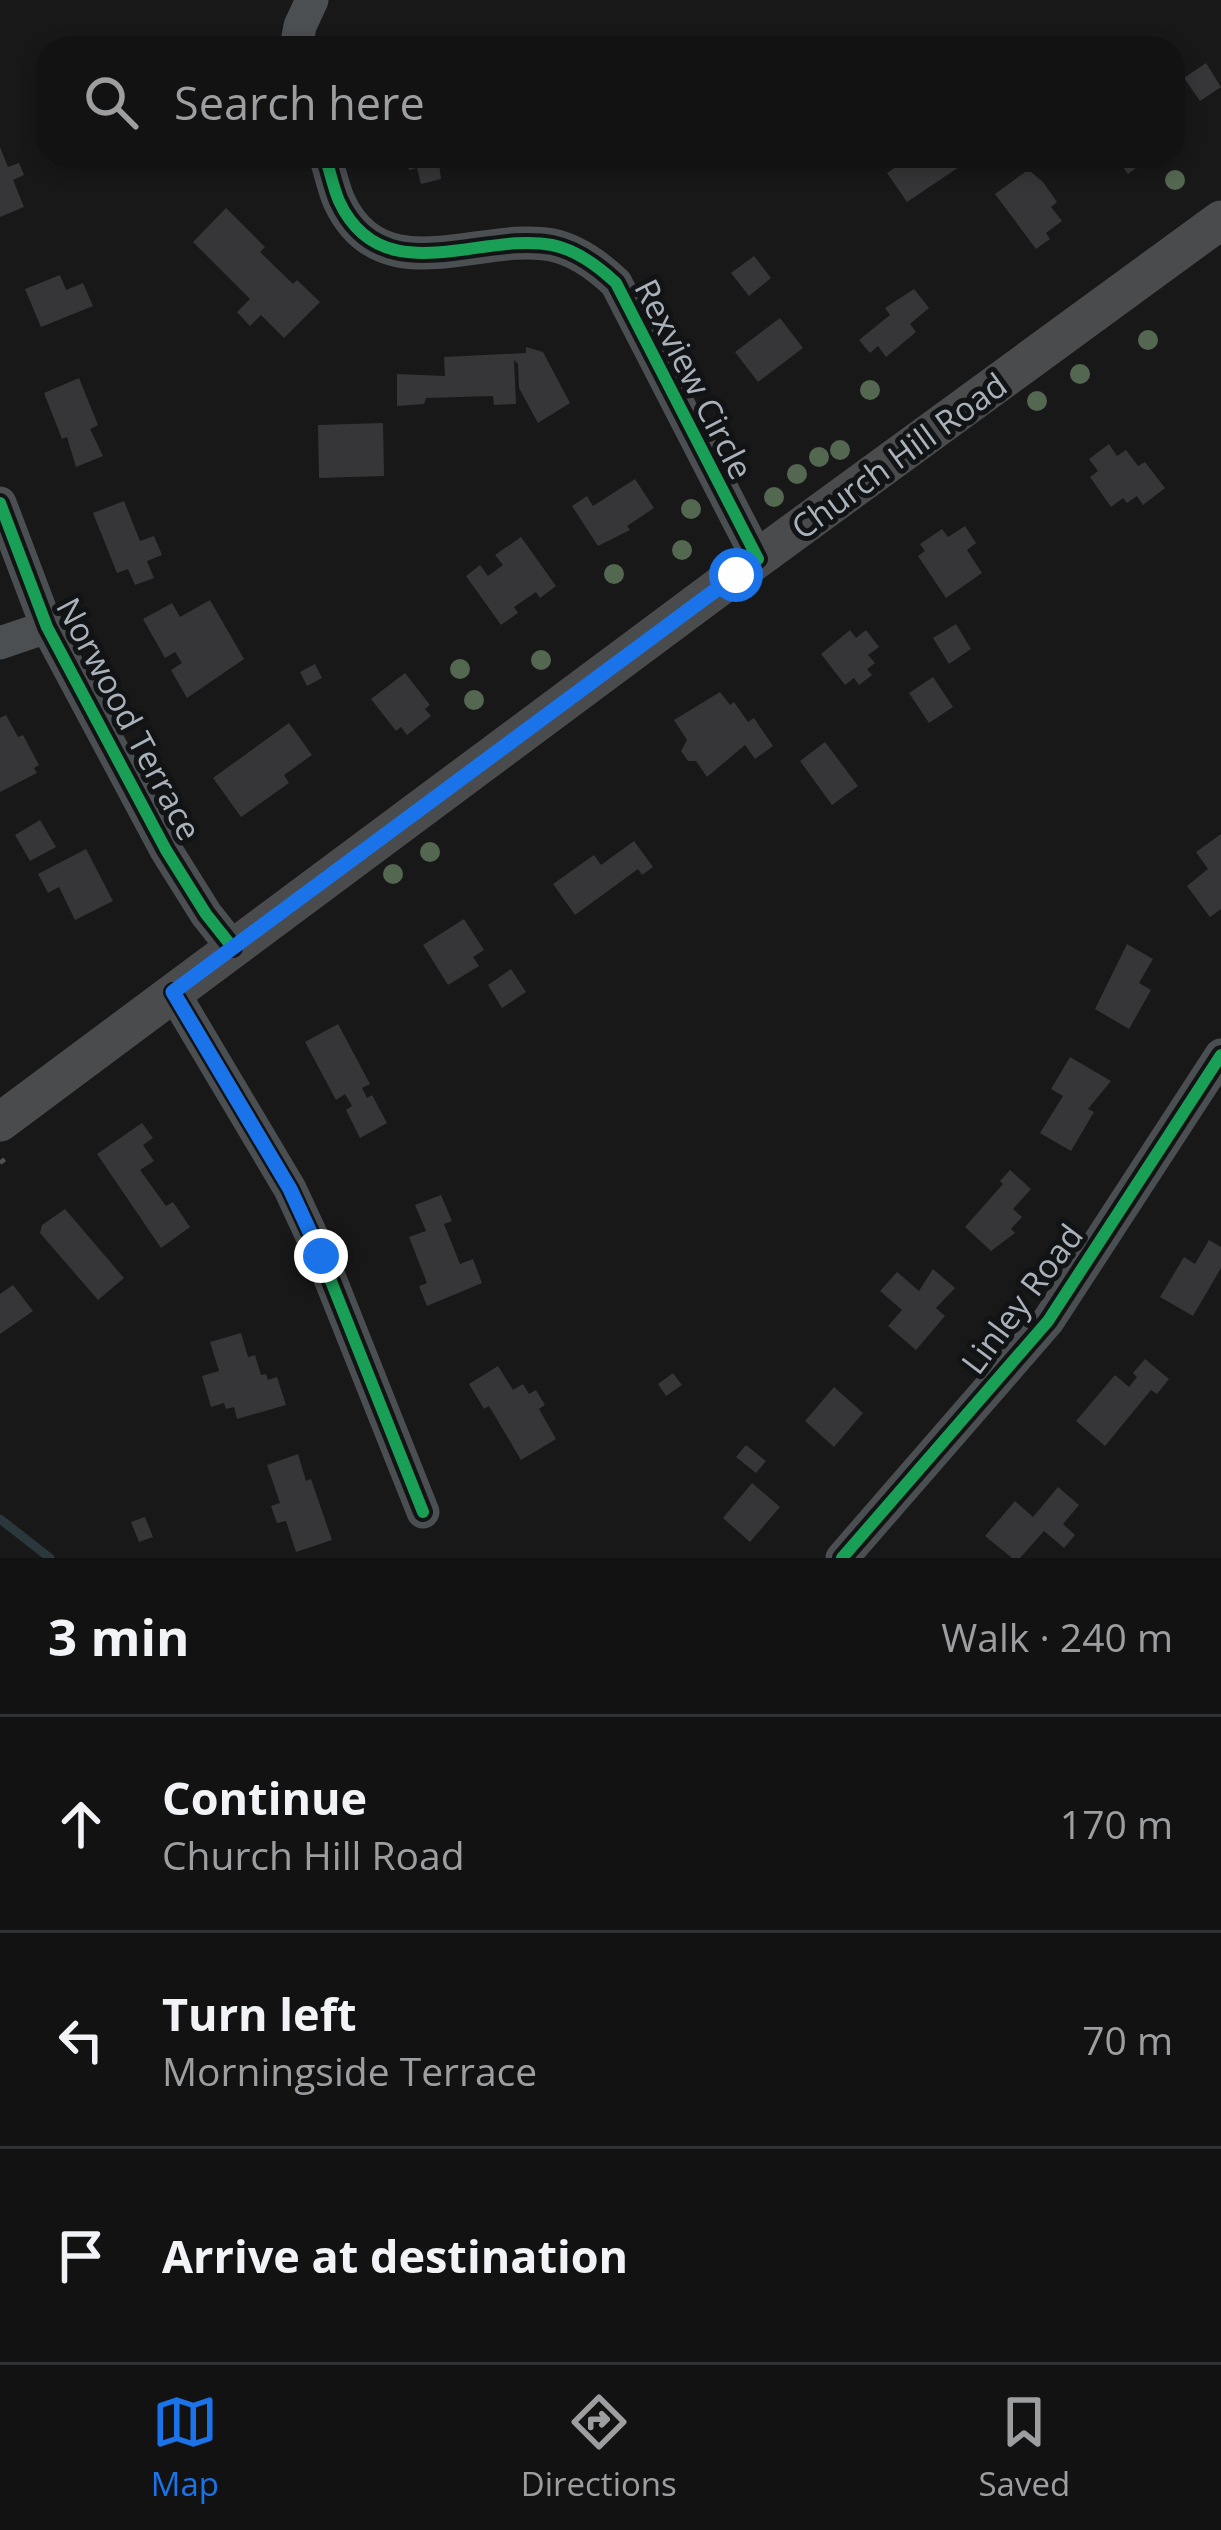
<!DOCTYPE html>
<meta charset="utf-8">
<style>
:root{--surface:#121213;--page:#1b1b1c;--text:#f1f3f6;--muted:#9c9ea0;--line:#313233;--accent:#1a73e8}
body{margin:0;font-family:"Open Sans",sans-serif;background:var(--page);color:var(--text)}
.stop{position:absolute;width:36px;height:36px;margin:-27px;border:9px solid #1a73e8;border-radius:50%;background:#fff}
.stop.end{background:#1a73e8;border-color:#fff;box-shadow:0 3px 12px #0008}
.list{margin:0;padding:0;list-style:none}
h2{display:flex;justify-content:space-between;align-items:center;height:156px;margin:0;padding:0 48px;font-size:51px}
h2 small{font-size:39px;font-weight:400;color:var(--muted)}
.list li{display:grid;grid-template-columns:78px 1fr auto;gap:36px;align-items:center;box-sizing:border-box;height:216px;padding:0 48px;border-top:3px solid var(--line)}
.list b{display:block;font-size:45px;white-space:nowrap}
.list p{margin:0;font-size:39px;white-space:nowrap;color:var(--muted)}
.list em{font-size:39px;font-style:normal;color:var(--muted)}
.icon{flex:none;width:66px;height:66px;fill:none;stroke:currentColor;stroke-width:2;stroke-linecap:round;stroke-linejoin:round}
.map{position:relative;flex:none;width:1221px;height:1558px;overflow:hidden}
.search{position:absolute;background:var(--surface);box-shadow:0 6px 18px #0003;left:36px;right:36px;top:36px;height:132px;display:flex;align-items:center;gap:30px;box-sizing:border-box;padding:0 42px;border-radius:36px;color:var(--muted);font-size:45px}
.sheet{height:804px;background:var(--surface)}
nav{display:flex;justify-content:space-around;align-items:center;box-sizing:border-box;height:168px;border-top:3px solid var(--line);background:var(--surface);font-size:33px;color:var(--muted)}
nav a{display:grid;justify-items:center;gap:6px}
nav .on{color:var(--accent)}
.map>svg:first-child{display:block}
</style>
<div class="map">
<svg width="1221" height="1558" viewBox="0 0 1221 1558">
<rect width="100%" height="100%" fill="#181819"/>
<g fill="none" stroke-linecap="round" stroke-linejoin="round">
<path stroke="#2a373c" stroke-width="9" d="M0,1519L50,1558"/>
</g>
<path fill="#363638" d="M1206,63L1221,87L1200,101L1184,78Z
M0,147L8,167L19,163L24,175L13,180L24,207L0,217Z
M406,156H438L441,179L421,184L417,168L409,170Z
M554,156H609L607,168L583,164L582,168L553,163Z
M913,156H952L959,167L907,202L887,173Z
M1115,156H1152L1128,174Z
M1025,172H1031L1043,182L1057,202L1051,207L1062,221L1046,233L1050,239L1036,249L995,194Z
M226,208L265,247L260,252L293,284L297,280L320,302L284,338L261,315L250,326L237,312L250,299L193,242Z
M754,256L771,278L749,296L731,273Z
M60,275L66,290L83,283L93,306L41,327L25,289Z
M914,289L929,308L910,324L916,332L886,357L878,346L870,353L859,340L890,315L885,308Z
M780,318L803,348L758,382L735,352Z
M526,347L543,352L570,403L538,423L519,388L518,364L514,360L516,404L494,405L493,396L426,398L424,404L397,406V374L445,376L444,357L526,353Z
M79,378L98,425L90,429L103,456L76,467L67,437L62,439L44,393Z
M383,423L384,476L319,478L318,425Z
M1109,444L1117,456L1126,450L1138,466L1145,462L1165,488L1143,505L1137,496L1127,503L1123,498L1111,507L1090,477L1098,471L1089,459Z
M635,479L654,508L627,526L630,530L598,546L572,506L587,496L593,506Z
M124,501L140,541L154,536L162,555L147,561L154,578L135,585L128,569L117,573L93,513Z
M965,526L976,543L967,550L982,573L946,598L918,556L925,551L920,544L942,529L948,537Z
M521,537L556,586L540,598L536,592L514,607L518,613L501,625L466,576L480,565L488,576L503,565L495,555Z
M210,600L244,659L187,698L171,670L182,663L175,652L165,658L143,619L172,603L180,617Z
M956,624L971,649L949,664L933,638Z
M850,630L856,638L866,630L879,647L868,655L875,663L867,669L872,675L859,685L854,678L845,685L821,654Z
M315,664L322,678L307,686L300,672Z
M405,673L430,705L425,709L431,716L407,735L401,727L396,731L371,699Z
M933,677L953,707L929,723L909,693Z
M720,692L730,705L734,702L748,722L754,718L773,746L755,759L745,745L707,777L696,761H688L681,751L687,740L674,720Z
M6,715L18,737L23,735L39,765L34,768L37,773L0,792V718Z
M289,723L312,755L284,775L289,783L241,817L213,778Z
M825,742L858,786L832,805L800,761Z
M40,820L56,847L30,861L15,835Z
M1221,834V909L1210,917L1187,886L1208,869L1196,852Z
M634,841L653,867L642,875L638,869L575,915L553,884L594,855L601,865Z
M86,849L113,901L75,920L59,887L48,893L38,874Z
M464,919L484,950L473,957L479,966L448,985L423,945Z
M1127,944L1153,959L1139,983L1151,990L1129,1029L1095,1009Z
M511,969L526,992L502,1008L488,985Z
M338,1024L370,1084L362,1088L367,1098L372,1095L387,1123L360,1138L346,1110L352,1106L345,1094L336,1100L305,1042Z
M1070,1057L1111,1081L1088,1109L1094,1112L1071,1151L1040,1133L1063,1096L1051,1089Z
M142,1123L153,1138L143,1145L154,1161L140,1170L166,1206L173,1202L190,1227L161,1248L97,1154Z
M1010,1170L1031,1189L1013,1209L1022,1217L1011,1229L1015,1233L991,1251L965,1227L1003,1184L1000,1181Z
M441,1195L452,1221L444,1224L460,1264L473,1259L482,1283L427,1306L419,1286L427,1283L409,1237L426,1231L415,1205Z
M65,1209L124,1278L98,1300L40,1233L42,1225Z
M1209,1240L1221,1247V1268L1193,1316L1160,1297L1184,1257L1195,1264Z
M933,1269L955,1288L936,1308L945,1316L916,1350L888,1326L902,1310L880,1291L897,1272L919,1291Z
M13,1285L33,1311L0,1334V1294Z
M241,1333L248,1357L255,1355L261,1375L266,1374L268,1380L277,1377L286,1405L237,1419L234,1407L226,1409L224,1403L211,1407L202,1376L219,1371L210,1342Z
M1145,1359L1169,1379L1157,1394L1151,1390L1105,1446L1076,1421L1115,1375L1129,1387L1137,1377L1133,1373Z
M498,1366L513,1390L523,1384L529,1394L536,1390L545,1405L539,1409L556,1439L521,1460L489,1406L484,1409L469,1384Z
M673,1373L682,1385L666,1396L658,1384Z
M834,1387L863,1413L834,1447L805,1421Z
M746,1445L766,1461L756,1473L736,1457Z
M298,1454L306,1481L311,1479L332,1540L296,1552L286,1521L277,1523L271,1506L280,1503L267,1465Z
M752,1483L780,1507L750,1542L723,1518Z
M1058,1487L1079,1505L1063,1524L1075,1535L1064,1548L1044,1531L1020,1558H1012L985,1536L1015,1501L1033,1517Z
M145,1517L153,1537L139,1542L131,1522Z"/>
<g fill="none" stroke-linecap="round" stroke-linejoin="round">
<path stroke="#4e5053" stroke-width="4.5" stroke-dasharray="6 9" stroke-linecap="butt" d="M0,1163L10,1155"/>
<path stroke="#4c4f52" stroke-width="33" d="M296,48L300,26L312,0
M325,156C330,171 333,187 339,201C382,294 482,231 552,245C577,250 598,266 616,283L758,559
M0,503L47,627L166,850L206,914L233,948
M0,643L47,627
M173,992L290,1189L321,1256L423,1512
M842,1558L1048,1321L1221,1055"/>
<path stroke="#4a4b4d" stroke-width="39" d="M0,1122L735,575L1221,220"/>
<g stroke="#121315" stroke-width="20">
<path id="cycleway" d="M325,156C330,171 333,187 339,201C382,294 482,231 552,245C577,250 598,266 616,283L758,559
M0,503L47,627L166,850L206,914L233,948
M173,992L290,1189L321,1256L423,1512
M842,1558L1048,1321L1221,1055"/>
</g>
<use href="#cycleway" stroke="#1a9f57" stroke-width="12"/>
</g>
<g fill="#536751">
<circle cx="1175" cy="180" r="10"/>
<circle cx="1148" cy="340" r="10"/>
<circle cx="1080" cy="374" r="10"/>
<circle cx="870" cy="390" r="10"/>
<circle cx="1037" cy="401" r="10"/>
<circle cx="840" cy="450" r="10"/>
<circle cx="819" cy="457" r="10"/>
<circle cx="797" cy="474" r="10"/>
<circle cx="774" cy="497" r="10"/>
<circle cx="691" cy="509" r="10"/>
<circle cx="682" cy="550" r="10"/>
<circle cx="614" cy="574" r="10"/>
<circle cx="541" cy="660" r="10"/>
<circle cx="460" cy="669" r="10"/>
<circle cx="474" cy="700" r="10"/>
<circle cx="430" cy="852" r="10"/>
<circle cx="393" cy="874" r="10"/>
</g>
<g fill="none" stroke-linecap="round" stroke-linejoin="round">
<path stroke="#1a73e8" stroke-width="15" d="M321,1256L290,1189L173,992L736,575"/>
</g>
<g text-anchor="middle" stroke-width="10" stroke-linejoin="round" paint-order="stroke">
<g font-size="33" fill="#a9b2bb" stroke="#121315">
<text transform="translate(694 379) rotate(63)" y="12">Rexview Circle</text>
<text transform="translate(899 456) rotate(-36)" y="12">Church Hill Road</text>
<text transform="translate(129 719) rotate(62)" y="12">Norwood Terrace</text>
<text transform="translate(1022 1299) rotate(-53)" y="12">Linley Road</text>
</g>
</g>
</svg>
<div class="stop" style="left:736px;top:575px"></div>
<div class="stop end" style="left:321px;top:1256px"></div>
<div class="search"><svg class="icon" aria-label="search" viewBox="0 0 24 24"><circle cx="10" cy="10" r="6"/><path d="M15 15l6 6"/></svg>Search here</div>
</div>
<section class="sheet">
<h2>3 min<small>Walk · 240 m</small></h2>
<ul class="list">
<li><svg class="icon" aria-label="ahead" viewBox="0 0 24 24"><path d="M12 20V5M6 11l6-6 6 6"/></svg><div><b>Continue</b><p>Church Hill Road</p></div><em>170 m</em></li>
<li><svg class="icon" aria-label="left" viewBox="0 0 24 24"><path d="M17 20v-9H6M10 6l-5 5 5 5"/></svg><div><b>Turn left</b><p>Morningside Terrace</p></div><em>70 m</em></li>
<li><svg class="icon" aria-label="arrive" viewBox="0 0 24 24"><path d="M6 21V4h12l-3 4 3 4H6"/></svg><div><b>Arrive at destination</b></div></li>
</ul>
</section>
<nav>
<a class="on"><svg class="icon" aria-label="map" viewBox="0 0 24 24"><path d="M3 6l6-2 6 2 6-2v14l-6 2-6-2-6 2zM9 4v14M15 6v14"/></svg>Map</a>
<a><svg class="icon" aria-label="directions" viewBox="0 0 24 24"><path d="M12 3l9 9-9 9-9-9zM9 14v-3h6M13 9l2 2-2 2"/></svg>Directions</a>
<a><svg class="icon" aria-label="saved" viewBox="0 0 24 24"><path d="M7 4h10v16l-5-4-5 4z"/></svg>Saved</a>
</nav>
